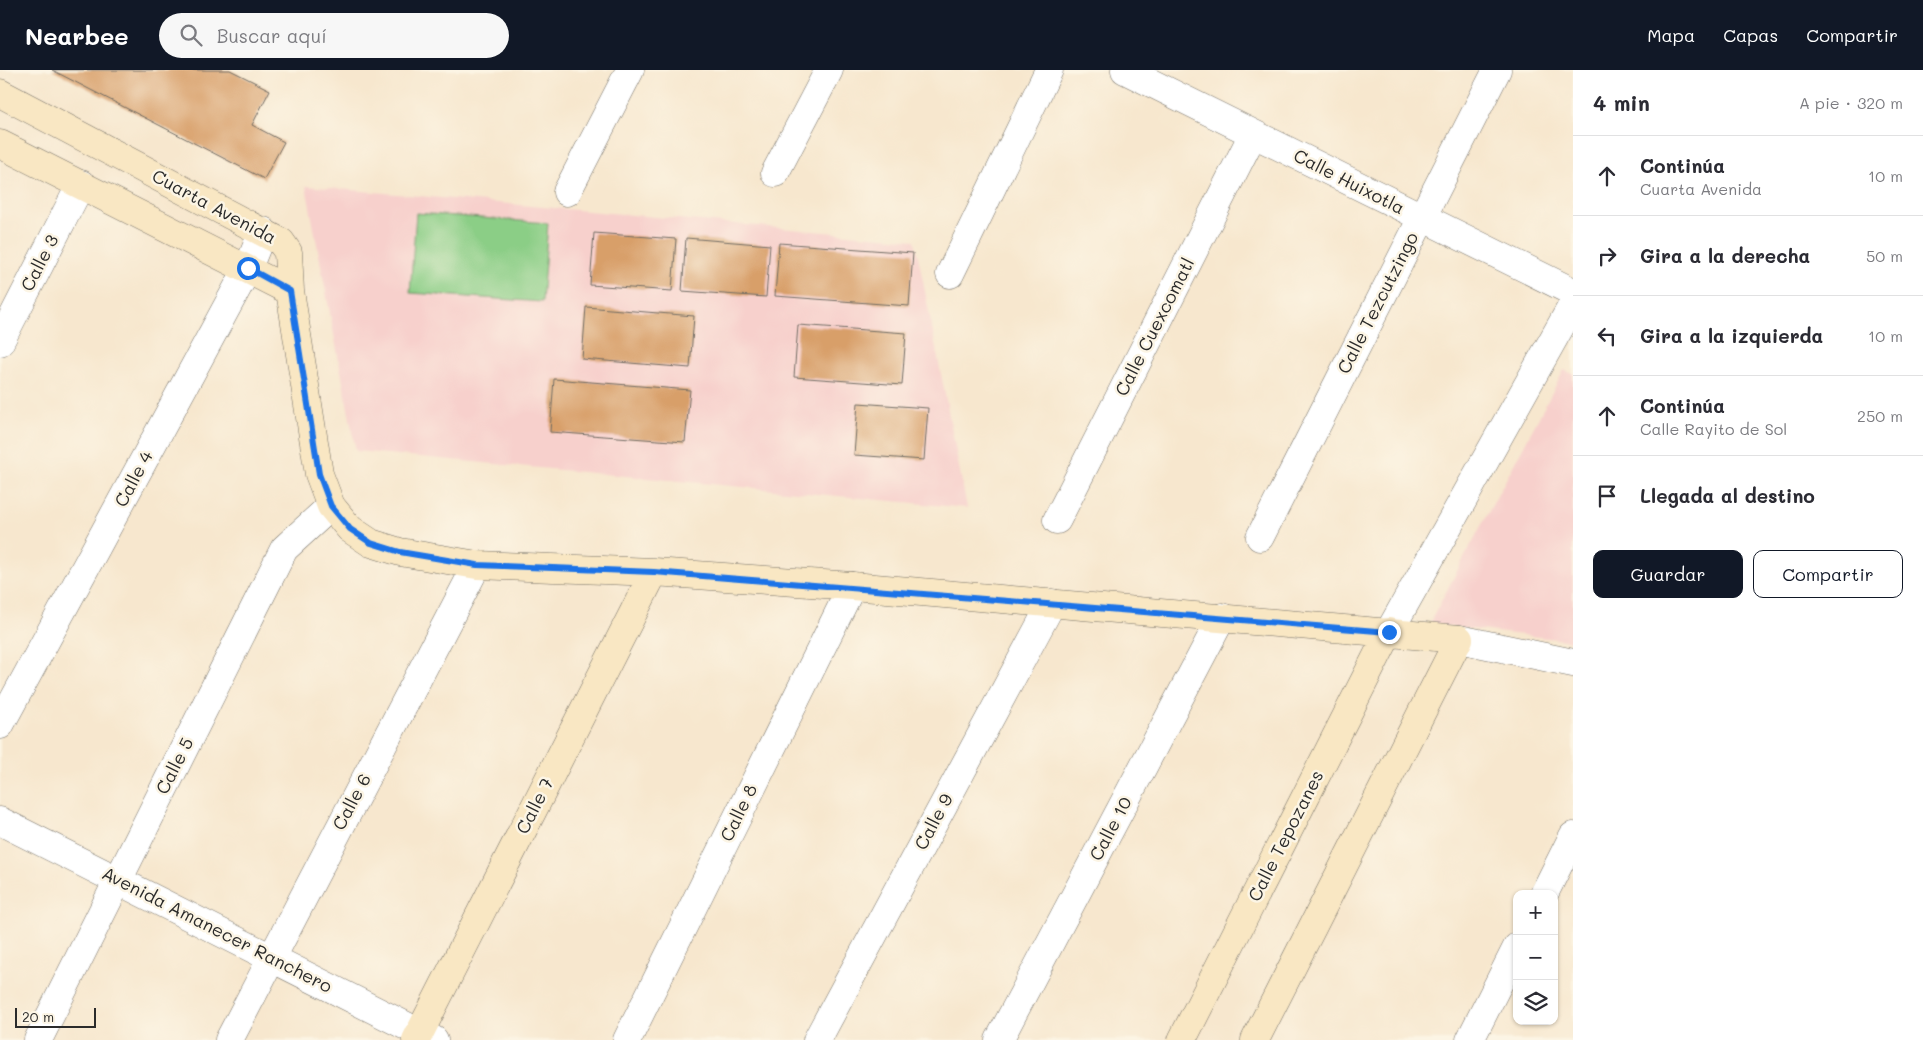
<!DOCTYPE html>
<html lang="es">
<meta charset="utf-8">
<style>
:root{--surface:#fff;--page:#f7f7f7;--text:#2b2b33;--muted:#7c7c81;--line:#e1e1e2;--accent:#111827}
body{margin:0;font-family:Mali,sans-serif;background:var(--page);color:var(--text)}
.controls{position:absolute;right:15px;bottom:15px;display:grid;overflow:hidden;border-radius:10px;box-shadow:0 1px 4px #0004}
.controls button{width:45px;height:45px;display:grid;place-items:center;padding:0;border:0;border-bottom:1px solid var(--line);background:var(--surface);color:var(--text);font:25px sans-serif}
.scale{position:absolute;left:15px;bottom:12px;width:81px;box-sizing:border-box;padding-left:5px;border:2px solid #2b2b2b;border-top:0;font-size:14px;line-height:18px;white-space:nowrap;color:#2b2b2b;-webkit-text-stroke:4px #fcf5e5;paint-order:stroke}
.stop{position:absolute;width:15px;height:15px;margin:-11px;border:4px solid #1a73e8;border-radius:50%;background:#fff}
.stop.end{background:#1a73e8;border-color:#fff;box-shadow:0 1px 5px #0008}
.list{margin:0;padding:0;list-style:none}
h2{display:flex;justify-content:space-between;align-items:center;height:65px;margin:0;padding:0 20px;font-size:21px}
h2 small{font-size:16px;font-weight:400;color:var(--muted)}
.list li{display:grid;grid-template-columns:32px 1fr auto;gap:15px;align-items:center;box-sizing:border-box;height:80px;padding:0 20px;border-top:1px solid var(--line)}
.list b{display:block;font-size:19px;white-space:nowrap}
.list p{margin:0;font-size:16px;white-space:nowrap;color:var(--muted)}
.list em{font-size:16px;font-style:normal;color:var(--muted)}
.actions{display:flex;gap:10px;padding:15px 20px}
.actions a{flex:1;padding:11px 0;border:1px solid var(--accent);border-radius:10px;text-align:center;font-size:18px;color:var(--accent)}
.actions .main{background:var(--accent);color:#fff}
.icon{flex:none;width:28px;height:28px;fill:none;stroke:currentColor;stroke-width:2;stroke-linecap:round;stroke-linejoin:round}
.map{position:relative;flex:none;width:1573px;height:970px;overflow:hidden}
header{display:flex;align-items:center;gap:30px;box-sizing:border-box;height:70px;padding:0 25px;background:var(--accent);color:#fff}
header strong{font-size:24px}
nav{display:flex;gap:28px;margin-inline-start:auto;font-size:18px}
.search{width:350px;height:45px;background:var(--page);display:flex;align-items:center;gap:12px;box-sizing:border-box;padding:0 18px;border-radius:28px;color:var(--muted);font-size:19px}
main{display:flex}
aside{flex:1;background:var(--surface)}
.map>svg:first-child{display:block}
</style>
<header>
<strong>Nearbee</strong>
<div class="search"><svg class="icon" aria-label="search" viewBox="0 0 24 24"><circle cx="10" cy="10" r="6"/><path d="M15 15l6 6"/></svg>Buscar aquí</div>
<nav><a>Mapa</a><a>Capas</a><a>Compartir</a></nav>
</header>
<main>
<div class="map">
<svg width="1573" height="970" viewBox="0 0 1573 970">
<rect width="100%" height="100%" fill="#fcf5e5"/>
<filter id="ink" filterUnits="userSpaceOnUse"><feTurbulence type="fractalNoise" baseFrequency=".02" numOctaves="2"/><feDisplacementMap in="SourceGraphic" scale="10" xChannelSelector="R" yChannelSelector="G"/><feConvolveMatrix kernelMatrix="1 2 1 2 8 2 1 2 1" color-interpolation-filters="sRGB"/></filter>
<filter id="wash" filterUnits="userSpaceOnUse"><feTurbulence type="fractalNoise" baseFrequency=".0096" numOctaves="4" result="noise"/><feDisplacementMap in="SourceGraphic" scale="20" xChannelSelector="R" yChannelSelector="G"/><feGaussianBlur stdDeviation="1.12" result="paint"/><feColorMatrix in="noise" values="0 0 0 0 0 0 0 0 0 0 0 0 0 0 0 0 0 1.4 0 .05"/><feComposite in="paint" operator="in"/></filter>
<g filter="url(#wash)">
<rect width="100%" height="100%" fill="#f7e7ce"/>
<path fill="#f7d0cc" d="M306,116L915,170L967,438L356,381Z
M1564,300L1573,304V571L1429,554Z"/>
<path fill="#8bce86" stroke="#5b7c58" d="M416,143L548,153L542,232L410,223Z"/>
<g id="blocks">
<path fill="#d89f69" d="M52,0H230L270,20L252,55L284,72L264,109Z
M594,163L676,169L672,221L590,215Z
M686,168L770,175L766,227L682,221Z
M779,173L913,183L909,236L775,226Z
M586,237L694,246L690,298L582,289Z
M798,255L906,263L902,315L794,307Z
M554,309L690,320L685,372L550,362Z
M858,333L928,338L924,390L854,385Z"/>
</g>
</g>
<g filter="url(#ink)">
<use href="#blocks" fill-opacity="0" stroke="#726d64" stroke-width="1"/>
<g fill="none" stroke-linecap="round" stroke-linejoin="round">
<g stroke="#726d64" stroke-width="29">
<path id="street" d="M1125,0L1573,222
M775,103L829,0
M567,122L630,0
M950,204L1049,0
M0,272L81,114
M1057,450L1253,64
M1260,467L1497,0
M1389,562L1573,234
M1459,569L1573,593
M0,655L248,198L263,161
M0,751L434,970
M1544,824L1573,766
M38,970L284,479L331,436
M229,970L477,495
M627,970L852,516
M817,970L1052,533
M999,970L1222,547
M1470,970L1517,877"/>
</g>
<g stroke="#726d64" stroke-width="29">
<path id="secondary" d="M0,23L281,172L288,182L290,221L319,404L331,436L350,459L371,473L400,482L477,495L654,502L852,516L1459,569L1255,970
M0,74L290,221
M416,970L654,502
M1182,970L1389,562"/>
</g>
<use href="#street" stroke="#fff" stroke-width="28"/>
<use href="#secondary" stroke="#f9e7c3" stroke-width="28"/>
</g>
</g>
<g fill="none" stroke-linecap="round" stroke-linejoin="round" filter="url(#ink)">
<path stroke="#1a73e8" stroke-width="6" d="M248,198L290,221L319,404L331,436L350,459L371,473L400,482L477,495L654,502L1389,562"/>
</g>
<g text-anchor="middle" stroke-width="5" stroke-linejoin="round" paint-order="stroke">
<g font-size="18" fill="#2b2b2b" stroke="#fcf5e5">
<text transform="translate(1349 112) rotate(27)" y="6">Calle Huixotla</text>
<text transform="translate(214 137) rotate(28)" y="6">Cuarta Avenida</text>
<text transform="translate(40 193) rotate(-63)" y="6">Calle 3</text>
<text transform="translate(1378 233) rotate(-63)" y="6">Calle Tezcutzingo</text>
<text transform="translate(1155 257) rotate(-63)" y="6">Calle Cuexcomatl</text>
<text transform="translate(134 409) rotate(-62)" y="6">Calle 4</text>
<text transform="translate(175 696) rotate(-63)" y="6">Calle 5</text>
<text transform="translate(352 732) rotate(-62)" y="6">Calle 6</text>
<text transform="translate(535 736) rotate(-63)" y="6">Calle 7</text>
<text transform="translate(739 743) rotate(-64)" y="6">Calle 8</text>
<text transform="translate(934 752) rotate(-62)" y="6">Calle 9</text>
<text transform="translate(1111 759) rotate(-62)" y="6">Calle 10</text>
<text transform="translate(1286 766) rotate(-63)" y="6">Calle Tepozanes</text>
<text transform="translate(217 860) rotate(27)" y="6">Avenida Amanecer Ranchero</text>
</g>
</g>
</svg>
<div class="controls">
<button>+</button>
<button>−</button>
<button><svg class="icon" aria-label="layers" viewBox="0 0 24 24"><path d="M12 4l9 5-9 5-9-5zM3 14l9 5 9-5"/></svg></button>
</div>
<div class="scale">20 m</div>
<div class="stop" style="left:248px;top:198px"></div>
<div class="stop end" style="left:1389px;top:562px"></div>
</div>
<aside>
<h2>4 min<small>A pie · 320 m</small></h2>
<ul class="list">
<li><svg class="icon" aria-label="ahead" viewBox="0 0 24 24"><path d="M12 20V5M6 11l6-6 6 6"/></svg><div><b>Continúa</b><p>Cuarta Avenida</p></div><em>10 m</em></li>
<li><svg class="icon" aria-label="right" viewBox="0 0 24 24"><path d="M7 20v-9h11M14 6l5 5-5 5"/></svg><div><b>Gira a la derecha</b></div><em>50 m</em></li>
<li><svg class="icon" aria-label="left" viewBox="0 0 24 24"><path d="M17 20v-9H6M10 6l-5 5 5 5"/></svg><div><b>Gira a la izquierda</b></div><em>10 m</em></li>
<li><svg class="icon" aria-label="ahead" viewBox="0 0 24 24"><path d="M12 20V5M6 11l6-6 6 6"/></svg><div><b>Continúa</b><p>Calle Rayito de Sol</p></div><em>250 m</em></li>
<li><svg class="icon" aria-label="arrive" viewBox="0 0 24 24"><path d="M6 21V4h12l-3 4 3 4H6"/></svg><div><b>Llegada al destino</b></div></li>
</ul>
<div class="actions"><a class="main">Guardar</a><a>Compartir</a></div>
</aside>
</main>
